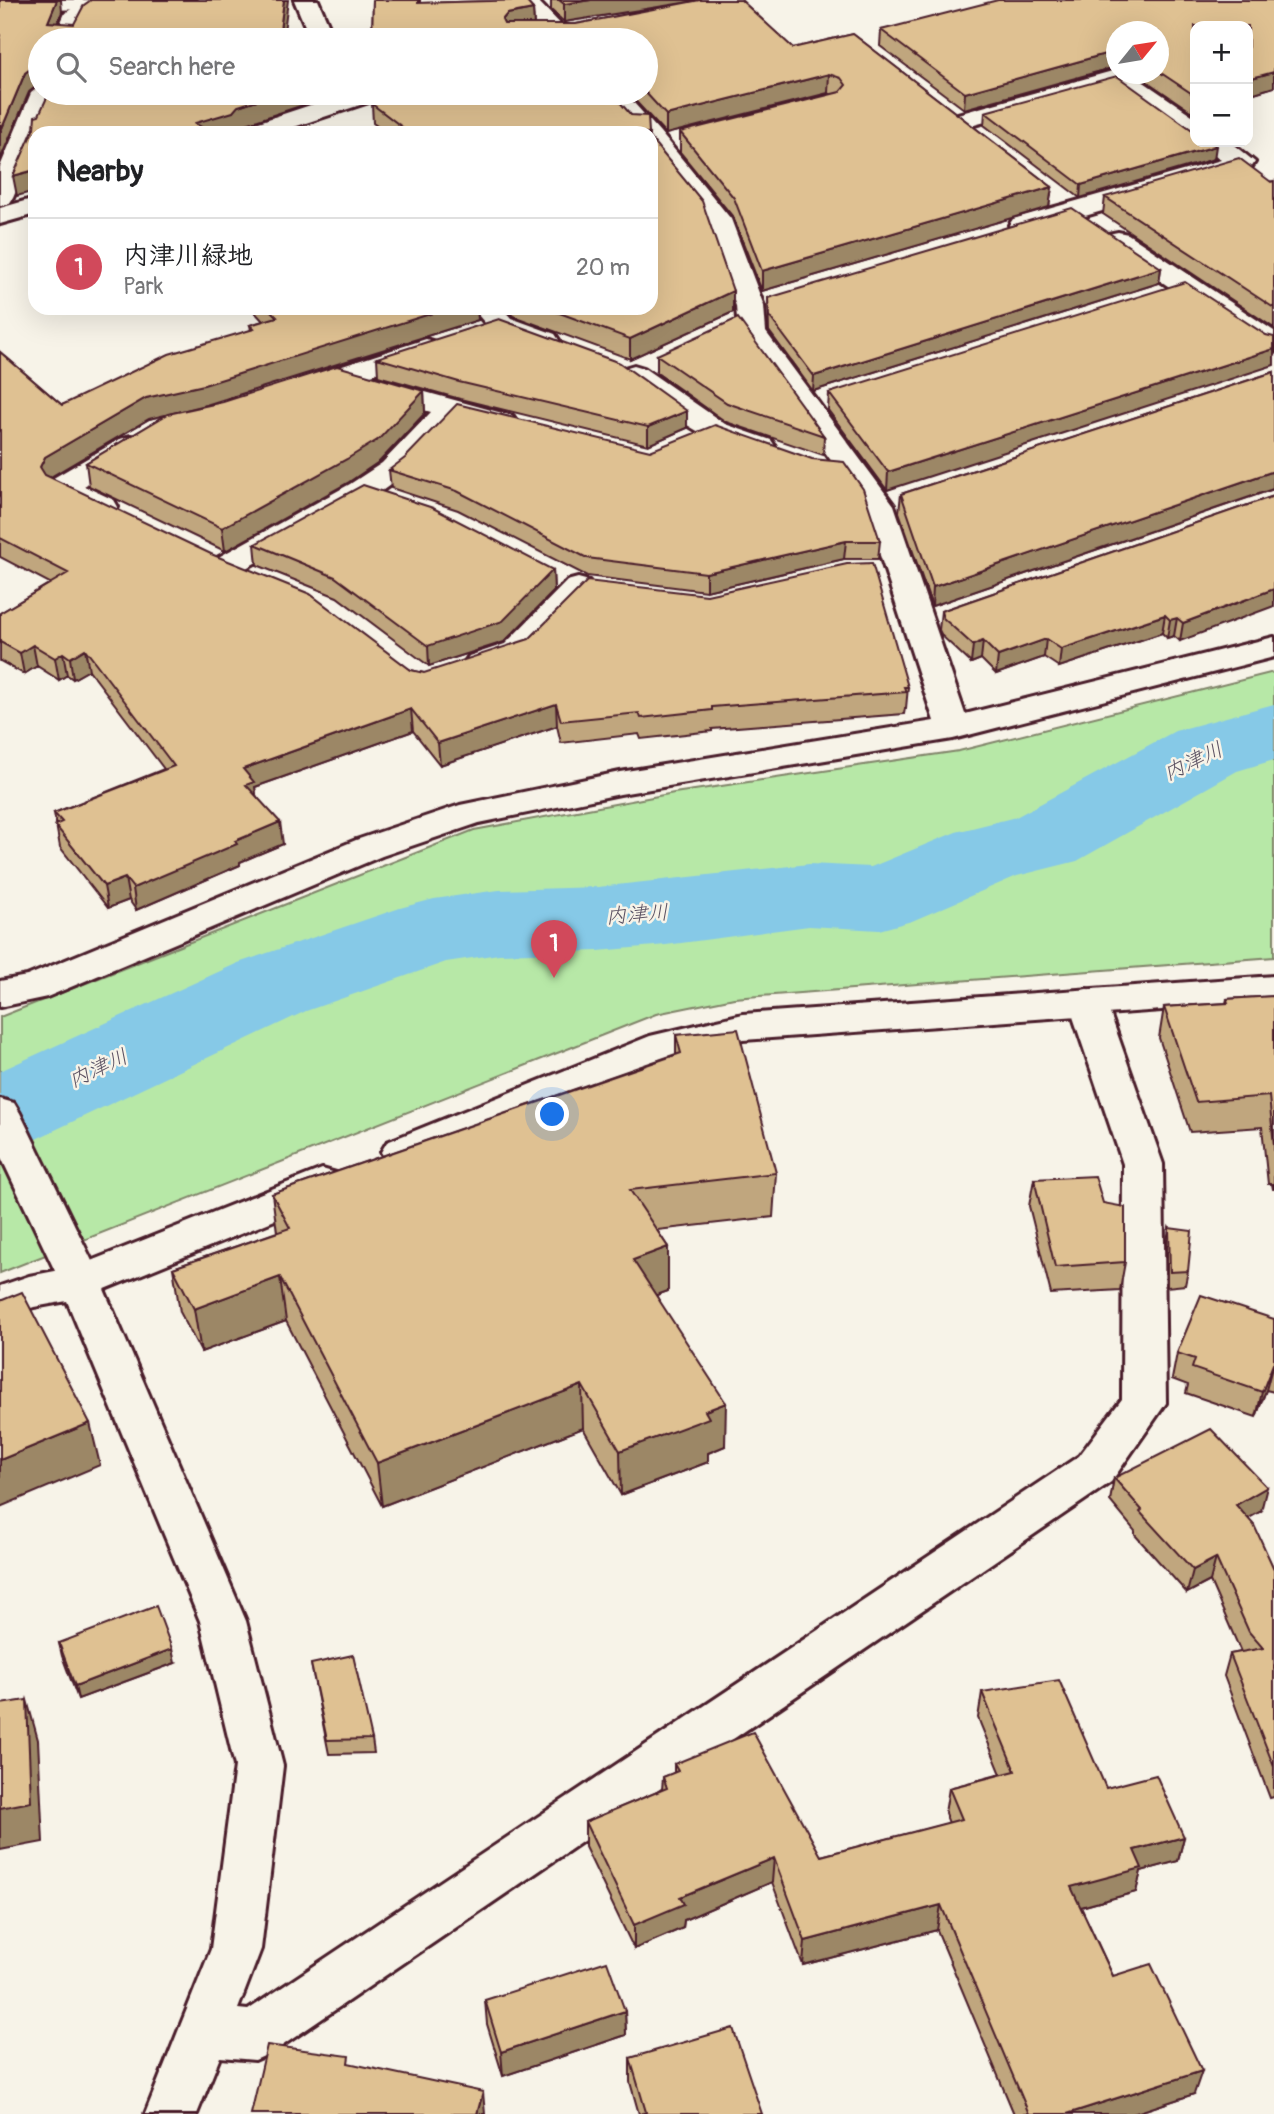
<!DOCTYPE html>
<meta charset="utf-8">
<style>
:root{--surface:#fff;--page:#f2f2f2;--text:#202124;--muted:#757577;--line:#e0e0e0;--accent:#d1495b}
body{margin:0;font-family:Pangolin,"Klee One",sans-serif;background:var(--page);color:var(--text)}
.controls{position:absolute;right:21px;top:21px;display:grid;overflow:hidden;border-radius:14px;box-shadow:0 7px 28px #0002}
.controls button{width:63px;height:63px;display:grid;place-items:center;padding:0;border:0;border-bottom:2px solid var(--line);background:var(--surface);color:var(--text);font:35px sans-serif}
.compass{position:absolute;left:1106px;top:21px;width:63px;height:63px;border-radius:50%;background:var(--surface);box-shadow:0 7px 28px #0002;rotate:60deg}
.you{position:absolute;left:553px;top:1115px;width:24px;height:24px;margin:-18px;border:5px solid #fff;border-radius:50%;background:#1a73e8;box-shadow:0 0 0 10px #1a73e833}
.badge{display:grid;place-items:center;width:46px;height:46px;border-radius:50%;background:var(--accent);color:#fff;font-size:23px;font-weight:700}
.pin{position:absolute;translate:-50% -58px;filter:drop-shadow(0 2px 4px #0008)}
.pin::after{content:'';position:absolute;top:37px;width:24px;height:21px;background:inherit;clip-path:polygon(0 0,100% 0,50% 100%)}
.list{margin:0;padding:0;list-style:none}
h2{display:flex;justify-content:space-between;align-items:center;height:91px;margin:0;padding:0 28px;font-size:30px}
h2 small{font-size:23px;font-weight:400;color:var(--muted)}
.list li{display:grid;grid-template-columns:46px 1fr auto;gap:21px;align-items:center;box-sizing:border-box;height:98px;padding:0 28px;border-top:2px solid var(--line)}
.list b{display:block;font-size:26px;white-space:nowrap}
.list p{margin:0;font-size:23px;white-space:nowrap;color:var(--muted)}
.list em{font-size:23px;font-style:normal;color:var(--muted)}
.icon{flex:none;width:38px;height:38px;fill:none;stroke:currentColor;stroke-width:2;stroke-linecap:round;stroke-linejoin:round}
.map{position:relative;flex:none;width:1274px;height:2114px;overflow:hidden}
.search{position:absolute;background:var(--surface);box-shadow:0 7px 28px #0002;left:28px;top:28px;width:630px;height:77px;display:flex;align-items:center;gap:18px;box-sizing:border-box;padding:0 24px;border-radius:38px;color:var(--muted);font-size:26px}
.panel{position:absolute;background:var(--surface);box-shadow:0 7px 28px #0002;left:28px;top:126px;width:630px;height:189px;border-radius:21px}
.map>svg:first-child{display:block}
</style>
<div class="map">
<svg width="1274" height="2114" viewBox="0 0 1274 2114">
<rect width="100%" height="100%" fill="#f7f3e8"/>
<filter id="ink" filterUnits="userSpaceOnUse"><feTurbulence type="fractalNoise" baseFrequency=".0143" numOctaves="2"/><feDisplacementMap in="SourceGraphic" scale="14" xChannelSelector="R" yChannelSelector="G"/><feConvolveMatrix kernelMatrix="1 2 1 2 8 2 1 2 1" color-interpolation-filters="sRGB"/></filter>
<g filter="url(#ink)">
<path fill="#b7e8a7" stroke="#808469" stroke-width="2" d="M1274,672V957L734,998L656,1014L0,1273V1017L474,830L674,793L959,751Z"/>
<g fill="none" stroke-linecap="round" stroke-linejoin="round">
<path fill="#86c9e7" fill-rule="evenodd" d="M1274,704V760L1237,771L1077,861L1017,876L912,921L879,930L809,926L666,945L598,951L499,954L446,962L306,1011L36,1139L0,1150V1071L238,963L400,908L434,899L499,890L598,887L809,864L871,867L956,832L1016,817L1175,731Z"/>
<g stroke="#4a1f2b" stroke-width="6">
<path id="street" d="M86,0H115L85,22L77,40H53L65,13Z
M294,0H318L335,40H311Z
M511,0H537L576,40H550Z
M1116,70V74H1132L1195,117V137L1186,134L1116,86L956,130L947,127L943,122L947,117Z
M40,86V93H57L40,133H35V146L13,198L9,204L0,206V167L31,93Z
M347,93H385L381,98L276,133H237L241,128Z
M599,93H625L660,132L731,219L764,306L766,332L894,505L965,714L1274,637V657L953,739L620,794L479,823L382,856L47,997L0,1007V981L27,976L356,840L460,805L620,772L934,721L864,506L738,332L736,306L704,220L651,154V133H633Z
M1200,142H1230L1255,162L1251,168L1033,231L1023,233L1013,231L1009,225L1013,219L1221,160Z
M35,198V214L0,224V208Z
M1118,232L1128,234L1274,331V353L1264,350L1108,246L1104,240L1108,234Z
M472,308H502L511,318L555,334L559,340L555,346L545,349L535,346L491,330Z
M426,339L436,342L440,348L436,354L306,396L296,393L291,387L296,381Z
M634,365L644,368L725,424L771,440L775,446L771,452C728,463 658,404 624,380L619,374L624,368Z
M374,378L513,416L517,422L513,428L502,431L457,419L404,475L372,498L237,573L226,576L215,573L210,566L215,559L350,484L382,463L431,412L364,393L359,387L364,381Z
M131,436L142,439L146,445L142,451L84,486L114,500L118,507L114,514C96,518 56,502 46,487L50,480L120,439Z
M578,578L589,581L594,588L529,658L481,673L469,670L464,663L469,656L505,644L567,581Z
M1087,989L1100,993L1106,1002L1163,1164L1166,1403L1111,1482L273,2052L255,2060L220,2057L197,2114H145L211,1949L235,1766L200,1621L67,1301L34,1307L0,1319V1286L29,1276L55,1271L0,1155V1099L14,1103L20,1113L91,1259L246,1621L283,1766L261,1949L238,2009L248,2010L1079,1456L1122,1399L1123,1164L1068,1002L1074,993Z"/>
</g>
<g stroke="#4a1f2b" stroke-width="6">
<path id="secondary" d="M0,0H195L191,5L183,7L0,11Z
M1274,976V1002L743,1040L674,1057L415,1162L401,1167L387,1162L381,1152L387,1142L650,1036L743,1014Z
M322,1169L336,1173L342,1184L336,1195L93,1294L78,1299L63,1294L57,1283L63,1272Z"/>
</g>
<use href="#street" fill="#f7f3e8" fill-rule="evenodd"/>
<use href="#secondary" fill="#f7f3e8" fill-rule="evenodd"/>
</g>
<path fill="#c0a67e" stroke="#4a1f2b" stroke-width="2" d="M373,0H420V3L525,0L533,9L534,24H576L691,2L564,22L551,10V0H741L793,48L853,34L1052,187L1049,207L762,291L733,217L680,152V132L831,94L828,93L666,134L628,93H646V40H372Z
M1274,0V87L1248,95V26H1195V111L1192,112L1136,74H1158V32H1116V69L1115,67L964,109L880,46L881,30Z
M372,104L631,115L649,133H386L373,123Z
M985,112L1214,159L1080,198L984,125Z
M1274,181V328L1103,214L1105,197Z
M1161,268L1159,283L813,391L769,331L768,298Z
M733,291V312L630,359L513,316L505,308H651Z
M251,308H477L478,320L206,405L424,391L425,413L380,461L349,482L225,551L89,486L86,463L168,414L149,419L49,477L411,670L424,673L908,687L906,708H905L904,714L712,729V731L641,739L639,734L561,743L557,726L440,765L413,731L255,787L256,795L283,844L240,862V865L136,910L129,900L108,908L60,847L54,813L164,769L89,670L73,679L67,675L59,680L37,666L24,674L0,661V613L50,583L0,557V352L62,405L251,330L250,325L263,321Z
M1266,335L887,490L828,410L829,393Z
M657,355L824,436L823,455L726,422L657,373Z
M377,358L687,428L648,445L460,399L378,376Z
M1274,372V489L932,606L899,512L901,494Z
M389,470L880,541L878,559H844L706,591L587,576L458,510L391,488Z
M1274,496L1180,641L1174,636L1167,638L1162,633L1059,667L1044,657L996,674L981,659L971,663L942,636L939,630L941,611Z
M255,544L553,570L554,591L504,642L429,666L337,597L257,565Z
M1274,996V1189H1273L1272,1184H1268L1262,1127L1190,1132L1159,1038L1164,1007L1226,1003L1227,999Z
M676,1035L776,1173L773,1217L657,1230L668,1247V1291L656,1295L725,1446L708,1453V1462L621,1495L583,1428L382,1506L286,1321L201,1352L180,1312L173,1268L277,1232L272,1194L676,1054Z
M1034,1179L1103,1203L1125,1262L1120,1290L1051,1294L1029,1206Z
M1169,1228L1188,1271L1185,1285L1167,1287V1242Z
M1274,1319V1392L1266,1390L1256,1417L1186,1393L1188,1385L1172,1379L1177,1353Z
M1114,1478L1261,1511L1248,1518L1274,1569V1797L1270,1798L1224,1676L1230,1654L1241,1652L1210,1581L1187,1593L1135,1535V1531L1110,1501Z
M59,1643L175,1663L78,1699L62,1656Z
M311,1664L372,1739L374,1753L329,1754Z
M982,1692L1106,1788L1184,1837L1178,1861L1141,1871L1136,1892L1081,1907L1113,1976L1194,2094L1133,2114H1014L937,1930L803,1965L772,1882L684,1920L683,1928L634,1949L585,1847V1822L662,1790L663,1777L674,1773V1764L821,1856L949,1823L945,1813L949,1788L1001,1774L978,1718Z
M485,2000L625,2011L626,2035L503,2076L487,2024Z
M630,2058L762,2114H639L630,2082Z"/>
<path fill="#9c8766" stroke="#4a1f2b" stroke-width="2" d="M57,0H61L62,12L50,40L48,22Z
M284,0H288L283,40L280,30Z
M591,0H702L564,22V4Z
M533,9L534,27L508,32L502,20L507,14Z
M1116,51L1115,67L964,109L965,93Z
M37,64L40,83L29,92L0,160V133L25,73Z
M1274,72V87L1248,95V79Z
M829,74L828,93L666,134V115Z
M279,93H336V94L240,126L235,131L229,133H196L195,123L238,106Z
M1194,95H1195V111L1192,112Z
M1216,146L1214,159L1080,198L1081,185Z
M35,170V191L17,196L13,176Z
M1052,187L1049,207L762,291V271Z
M1161,268L1159,283L813,391L814,376Z
M733,291V312L630,359V339Z
M449,308H477L478,320L206,405L149,419L49,478L44,488L40,467L45,457L146,398Z
M1274,349V365L887,490L888,472Z
M424,391L425,413L380,461L349,482L225,551L222,528Z
M687,411V428L648,445V427Z
M1274,471L1273,489L932,606L933,587Z
M846,541L844,559L706,591V573Z
M553,570L554,591L504,642L429,666L428,646Z
M1274,589V606L1180,641L1183,623Z
M1165,615L1162,633L1059,667L1061,649Z
M1177,618L1174,636L1167,638L1170,620Z
M1046,639L1044,657L996,674L998,656Z
M983,641L981,659L971,663L973,645Z
M33,645L37,666L24,674L20,653Z
M85,649L89,670L73,679L70,658Z
M63,653L67,675L59,680L55,658Z
M556,704L557,726L440,765L438,743Z
M411,709L413,731L255,787L257,803L249,806L243,769Z
M280,822L283,844L240,862V865L136,910L133,888L235,841Z
M125,878L129,900L108,908L104,886Z
M668,1247V1291L634,1303L633,1260Z
M280,1277L286,1321L201,1352L194,1309Z
M1273,1364L1266,1390L1256,1417L1262,1392Z
M582,1385L583,1428L382,1506L377,1463Z
M726,1403L725,1446L708,1453V1462L621,1495L620,1451L705,1411Z
M90,1423L100,1465L0,1507V1460Z
M1267,1487L1261,1511L1230,1529L1236,1505Z
M1216,1558L1210,1581L1187,1593L1193,1570Z
M172,1649L175,1663L78,1699L75,1686Z
M27,1700L38,1740L43,1842L0,1850V1808Z
M1184,1837L1178,1861L1141,1871L1136,1892L1066,1911L1071,1887L1134,1850Z
M774,1858L772,1882L684,1920L683,1928L634,1949V1925L680,1897Z
M941,1905L937,1930L803,1965L805,1941Z
M625,2011L626,2035L503,2076L501,2052Z
M1202,2071L1194,2094L1133,2114H1067Z
M483,2092L485,2114H477Z"/>
<path fill="#dfc192" stroke="#4a1f2b" stroke-width="2" d="M0,0H57L48,22L74,24L84,5L91,0H284L280,30L292,40H40V71L37,64L25,73L0,133Z
M373,0H418V3L525,0L533,9L507,14L502,20L504,24H576L700,0H741L793,48L853,34L1052,187L762,271L734,198L680,132L840,92L846,85L841,78L829,74L666,115L646,93V40H372Z
M559,0H591L564,4Z
M998,0H1274V72L1248,79V26H1195V95H1194L1158,71V32H1116V51L965,93L881,30Z
M1117,76L1195,132V142H1209L1216,146L1081,185L985,112Z
M49,93H279L238,106L233,112L195,123L211,133H35V170L13,176L34,128L35,116L39,115Z
M372,93H612L631,115L648,116L649,133H410L372,104Z
M651,139L702,201L733,291L630,339L546,308H651Z
M1239,158L1271,182L1274,181V308L1105,197Z
M1072,208L1161,268L814,376L769,316L768,298Z
M1185,282L1266,335L1274,337V349L888,472L829,393Z
M268,308H449L204,385L146,398L45,457L40,467L45,475L211,554L310,594L411,670L424,673L529,639L587,581L707,595L847,564L872,563L908,687H904L906,692L712,707V710L641,718L639,713L561,721L556,704L438,743L411,709L243,769L254,782L246,785L280,822L235,841L237,844L133,888L125,878L104,886L55,825L62,822L54,813L174,766L85,649L70,658L63,653L55,658L33,645L20,653L0,642V613L68,573L0,538V352L62,405L169,354L254,329L250,325L277,317Z
M738,318L824,436L727,403L657,355Z
M499,319L620,363L687,411L648,427L459,382L377,358Z
M337,366L424,391L379,439L347,459L222,528L86,463L168,414L223,402Z
M1274,372V471L933,587L901,494Z
M457,404L650,451L715,425L812,459L844,462L863,489L880,541H846L706,573L587,558L457,491L389,470L405,458Z
M363,485L433,508L553,570L503,621L428,646L335,577L255,544Z
M1274,496V589L1183,623L1177,618L1170,620L1165,615L1061,649L1046,639L998,656L983,641L973,645L943,618L941,611Z
M1274,996V1146L1269,1096L1196,1102L1164,1007L1228,1003L1227,999Z
M738,1029L776,1173L630,1190L668,1247L633,1260L726,1403L705,1411L709,1418L620,1451L582,1385L377,1463L280,1277L194,1309L173,1268L290,1228L272,1194L681,1053L676,1035Z
M1095,1176L1103,1203L1125,1207V1262L1055,1267L1034,1179Z
M1169,1228L1192,1231L1188,1271L1170,1272Z
M22,1292L90,1423L0,1460V1301Z
M1201,1295L1274,1319V1364H1273L1262,1392L1192,1368L1195,1359L1177,1353Z
M1211,1429L1267,1487L1236,1505L1254,1525L1274,1569V1767L1230,1654L1263,1648L1249,1632L1216,1558L1193,1570L1140,1512L1142,1510L1114,1478Z
M156,1606L172,1649L75,1686L59,1643Z
M353,1655L372,1739L327,1740L311,1664Z
M1059,1680L1106,1788L1156,1775L1184,1837L1134,1850L1142,1868L1071,1887L1113,1976L1151,1964L1202,2071L1067,2114H1029L941,1905L805,1941L774,1858L680,1897L684,1904L634,1925L585,1822L667,1788L663,1777L678,1771L674,1764L753,1732L821,1856L962,1819L949,1788L1015,1771L982,1692Z
M27,1700L31,1802L0,1808V1704Z
M607,1961L625,2011L501,2052L485,2000Z
M733,2028L762,2114H641L646,2112L630,2058Z
M267,2045L349,2056L348,2063L483,2092L477,2114H251Z"/>
</g>
<g text-anchor="middle" stroke-width="5" stroke-linejoin="round" paint-order="stroke">
<g font-size="21" font-style="italic" fill="#5c5263" stroke="#f7f3e8">
<text transform="translate(1193 761) rotate(-25)" y="7">内津川</text>
<text transform="translate(637 914) rotate(-4)" y="7">内津川</text>
<text transform="translate(98 1068) rotate(-25)" y="7">内津川</text>
</g>
</g>
</svg>
<div class="controls">
<button>+</button>
<button>−</button>
</div>
<svg class="compass" viewBox="-18 -18 36 36"><path d="M0-13l5 13h-10z" fill="#e53935"/><path d="M0 13l5-13h-10z" fill="#757577"/></svg>
<div class="you"></div>
<div class="pin badge" style="left:554px;top:978px">1</div>
<div class="search"><svg class="icon" aria-label="search" viewBox="0 0 24 24"><circle cx="10" cy="10" r="6"/><path d="M15 15l6 6"/></svg>Search here</div>
<section class="panel">
<h2>Nearby<small></small></h2>
<ul class="list">
<li><span class="badge">1</span><div><b>内津川緑地</b><p>Park</p></div><em>20 m</em></li>
</ul>
</section>
</div>
